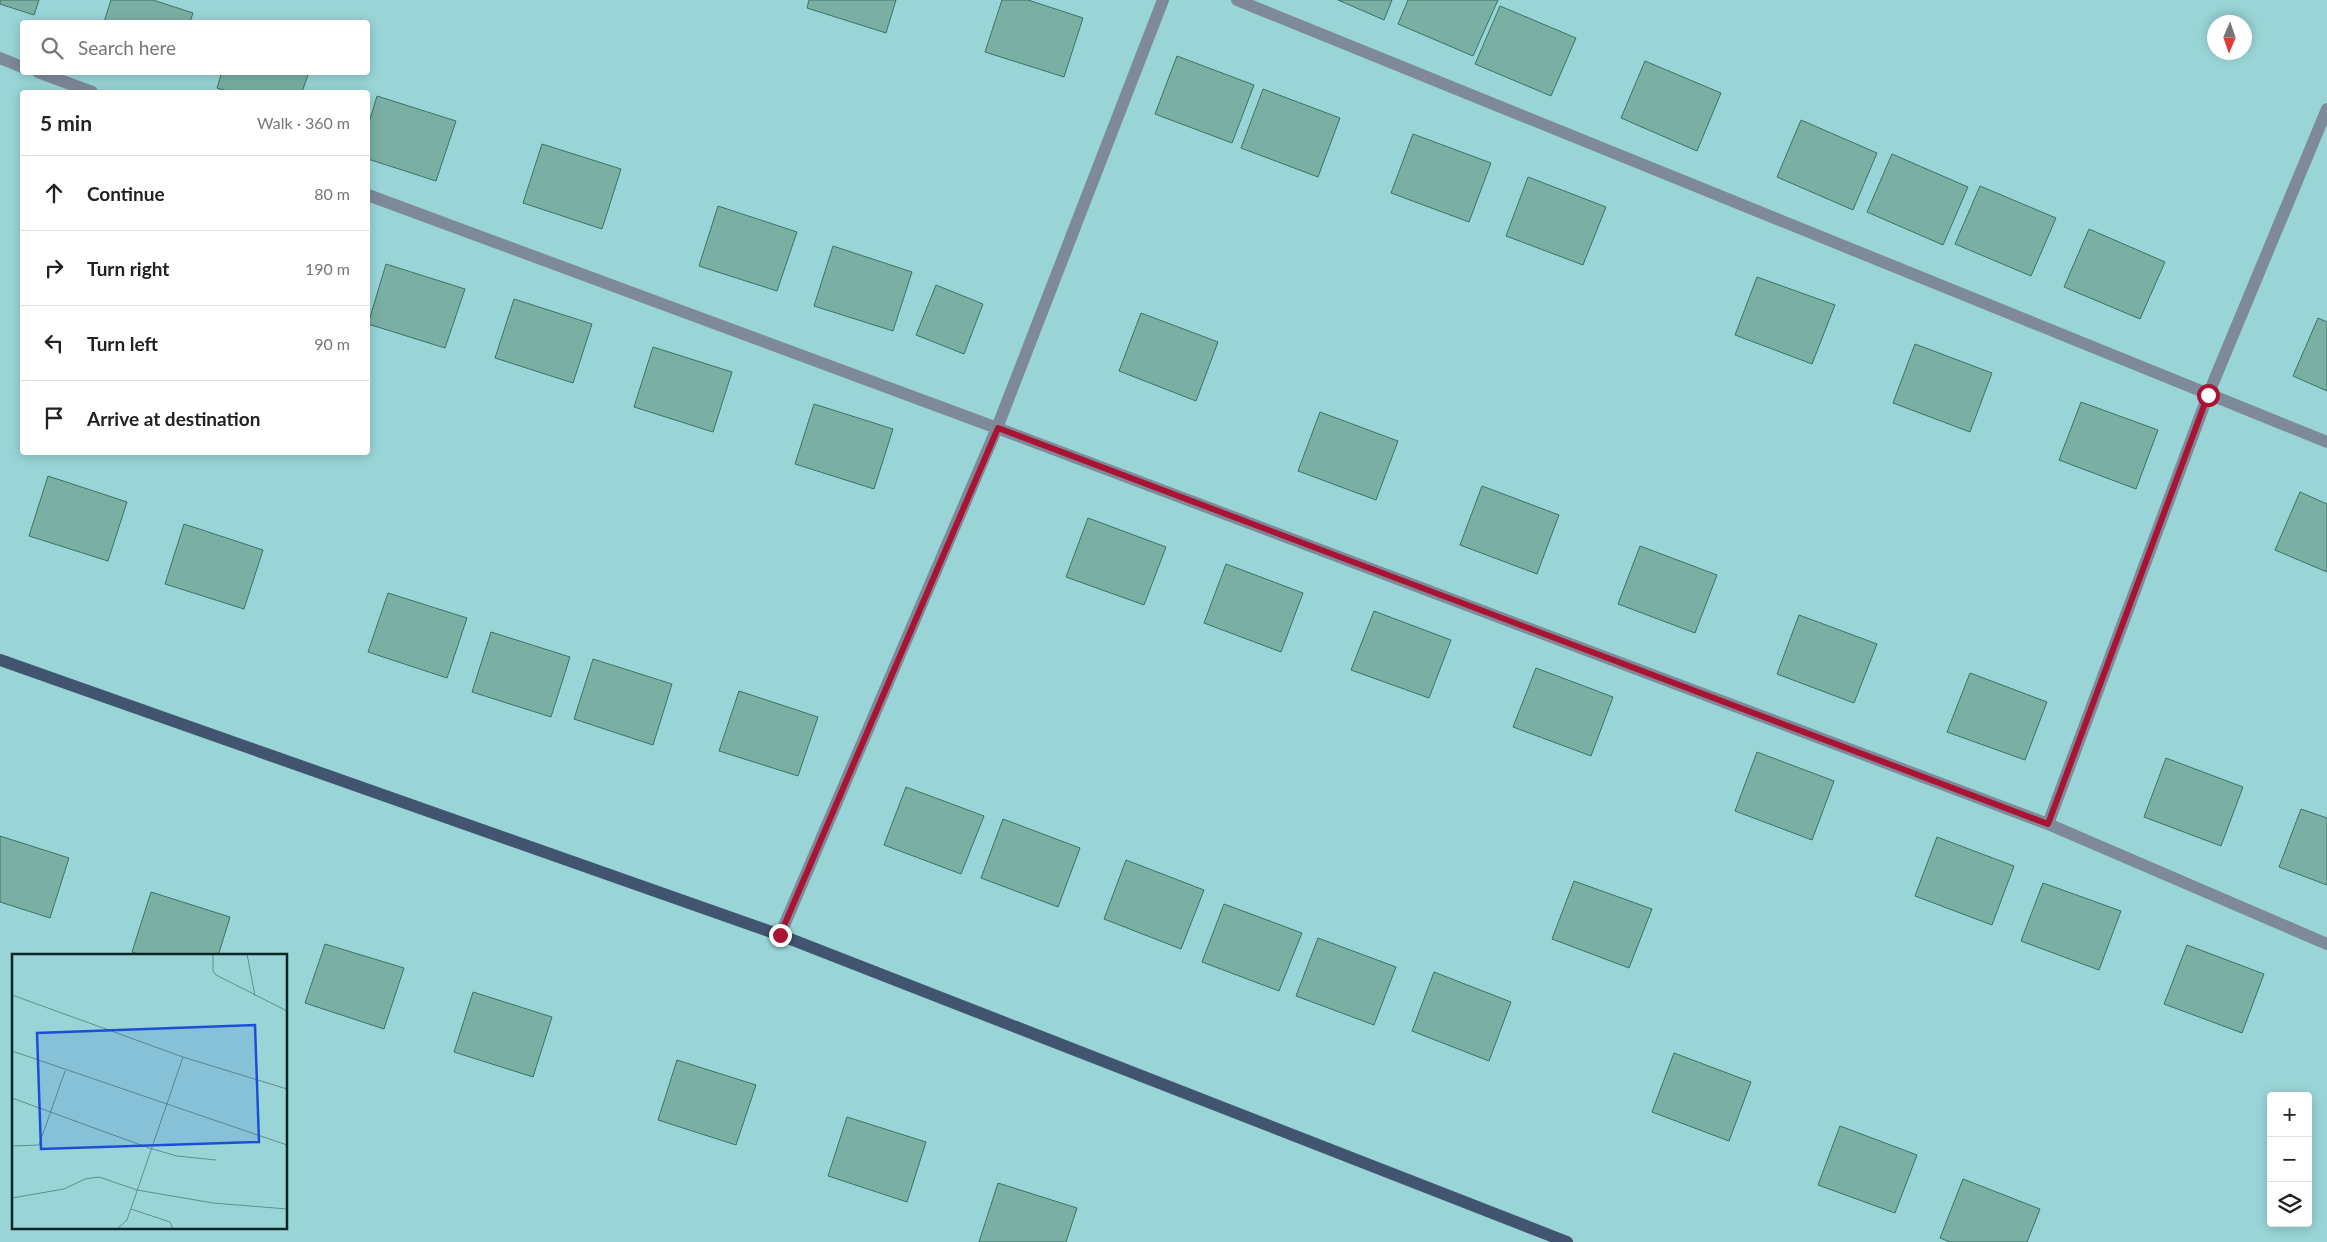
<!DOCTYPE html>
<meta charset="utf-8">
<style>
:root{--surface:#fff;--page:#f6f6f6;--text:#222;--muted:#767676;--line:#e0e0e0}
body{margin:0;font-family:Lato,sans-serif;background:var(--page);color:var(--text)}
.controls{position:absolute;right:15px;bottom:15px;display:grid;overflow:hidden;border-radius:5px;box-shadow:0 2px 12px #0003}
.controls button{width:45px;height:45px;display:grid;place-items:center;padding:0;border:0;border-bottom:1px solid var(--line);background:var(--surface);color:var(--text);font:25px sans-serif}
.compass{position:absolute;left:2207px;top:15px;width:45px;height:45px;border-radius:50%;background:var(--surface);box-shadow:0 2px 12px #0003;rotate:182deg}
.stop{position:absolute;width:15px;height:15px;margin:-11px;border:4px solid #aa1434;border-radius:50%;background:#fff}
.stop.end{background:#aa1434;border-color:#fff;box-shadow:0 1px 5px #0008}
.list{margin:0;padding:0;list-style:none}
h2{display:flex;justify-content:space-between;align-items:center;height:65px;margin:0;padding:0 20px;font-size:21px}
h2 small{font-size:16px;font-weight:400;color:var(--muted)}
.list li{display:grid;grid-template-columns:32px 1fr auto;gap:15px;align-items:center;box-sizing:border-box;height:75px;padding:0 20px;border-top:1px solid var(--line)}
.list b{display:block;font-size:19px;white-space:nowrap}
.list em{font-size:16px;font-style:normal;color:var(--muted)}
.icon{flex:none;width:28px;height:28px;fill:none;stroke:currentColor;stroke-width:2;stroke-linecap:round;stroke-linejoin:round}
.map{position:relative;flex:none;width:2327px;height:1242px;overflow:hidden}
.search{position:absolute;background:var(--surface);box-shadow:0 2px 12px #0003;left:20px;top:20px;width:350px;height:55px;display:flex;align-items:center;gap:12px;box-sizing:border-box;padding:0 18px;border-radius:5px;color:var(--muted);font-size:19px}
.panel{position:absolute;background:var(--surface);box-shadow:0 2px 12px #0003;left:20px;top:90px;width:350px;height:365px;border-radius:5px}
.map>svg:first-child{display:block}
</style>
<div class="map">
<svg width="2327" height="1242" viewBox="0 0 2327 1242">
<rect width="100%" height="100%" fill="#99d5d7"/>
<path fill="#79b0a3" stroke="#3c7266" d="M0,0H39L34,15L0,4Z
M111,0H153L193,13L190,22H104Z
M809,0H896L886,33L807,8Z
M1002,0H1028L1083,18L1064,77L985,52Z
M1338,0H1392L1384,20Z
M1408,0H1498L1473,56L1398,24Z
M1500,6L1576,38L1551,96L1475,64Z
M1177,56L1254,85L1232,143L1155,114Z
M1645,61L1721,93L1697,151L1621,118Z
M222,72H309L302,92H230L217,88Z
M1263,89L1340,118L1318,177L1241,148Z
M377,96L456,121L436,181L368,159V126Z
M1801,120L1877,153L1853,210L1777,177Z
M1413,134L1491,163L1469,222L1391,193Z
M542,144L621,169L602,229L523,203Z
M1892,154L1968,187L1943,245L1867,212Z
M1528,177L1606,207L1583,265L1506,236Z
M1980,186L2056,218L2031,276L1955,244Z
M718,206L797,232L777,291L699,266Z
M2089,229L2165,262L2140,319L2064,287Z
M833,246L912,272L893,331L814,306Z
M386,264L465,289L445,348L368,324Z
M1757,277L1835,305L1812,364L1735,335Z
M936,285L983,304L964,354L916,335Z
M514,299L592,324L573,383L495,358Z
M1141,313L1218,342L1196,401L1119,371Z
M2318,318L2327,322V391L2293,376Z
M1915,344L1992,373L1970,432L1893,403Z
M653,347L732,372L713,432L634,407Z
M2081,402L2158,430L2136,489L2059,460Z
M814,404L893,429L874,489L795,464Z
M1320,412L1398,441L1376,500L1298,471Z
M48,476L127,502L108,561L29,536Z
M1482,486L1559,515L1537,574L1460,545Z
M2300,492L2327,504V572L2275,550Z
M1088,518L1166,547L1144,605L1066,577Z
M184,524L263,550L244,609L165,584Z
M1640,546L1717,575L1695,633L1618,604Z
M1226,564L1303,593L1281,652L1204,623Z
M388,593L467,618L447,678L368,652Z
M1374,611L1451,640L1429,698L1351,670Z
M1799,615L1877,644L1854,703L1777,674Z
M491,632L570,657L551,717L472,692Z
M593,659L672,684L653,745L574,719Z
M1536,668L1613,697L1591,756L1513,727Z
M1970,673L2047,702L2025,760L1947,732Z
M739,691L818,717L798,776L719,751Z
M1757,752L1834,781L1812,840L1735,811Z
M2166,758L2243,787L2221,846L2144,817Z
M906,787L984,816L961,874L884,845Z
M2301,809L2327,818V885L2279,867Z
M1003,819L1080,848L1058,907L981,878Z
M0,836L69,858L50,918L0,902Z
M1937,837L2014,866L1992,925L1915,896Z
M1126,860L1204,890L1181,949L1104,919Z
M1574,881L1652,909L1629,968L1552,939Z
M2043,883L2121,911L2099,970L2021,941Z
M151,892L230,917L218,956H144L132,952Z
M1224,904L1302,933L1279,991L1202,962Z
M1318,938L1396,967L1374,1025L1296,996Z
M325,944L404,968L384,1029L305,1003Z
M2187,945L2264,974L2242,1033L2164,1004Z
M1434,972L1511,1002L1489,1061L1412,1031Z
M473,992L552,1017L533,1077L454,1052Z
M1674,1053L1751,1082L1729,1141L1652,1112Z
M677,1060L756,1085L736,1145L658,1120Z
M847,1117L926,1142L907,1202L828,1176Z
M1840,1126L1917,1155L1895,1213L1818,1185Z
M1963,1179L2040,1209L2027,1242H1950L1940,1238Z
M998,1183L1077,1208L1066,1242H979Z"/>
<g fill="none" stroke-linecap="round" stroke-linejoin="round">
<path stroke="#7e8999" stroke-width="12" d="M1237,0L2327,442
M0,58L22,67
M38,72L92,92
M368,195L997,428L2048,824L2327,944
M2048,824L2208,395L2327,109
M780,935L997,428L1163,0"/>
<path stroke="#415470" stroke-width="12" d="M0,660L780,935L1567,1242"/>
</g>
<g fill="none" stroke-linecap="round" stroke-linejoin="round">
<path stroke="#aa1434" stroke-width="6" d="M780,935L998,428L2048,824L2208,395"/>
</g>
<g transform="translate(12 954)">
<rect width="275" height="275" fill="#99d5d7"/>
<path fill="none" stroke="#618f90" stroke-width="1" d="M201,0V17L204,21L275,57M235,0L243,42M0,41L171,103L275,135M0,97L275,191M0,144L137,194L165,202L204,206M0,192L27,191L53,117M0,244L52,235L73,225L87,223L125,236L201,249L275,255M119,255L158,268L161,275M105,275L115,266L171,103"/>
<path fill="#1d4ed8" fill-opacity="0.15" stroke="#1d4ed8" stroke-width="2.5" d="M243,71L247,188L29,195L25,79Z"/>
<rect width="275" height="275" fill="none" stroke="#0d2526" stroke-width="2.5"/>
</g>
</svg>
<div class="controls">
<button>+</button>
<button>−</button>
<button><svg class="icon" aria-label="layers" viewBox="0 0 24 24"><path d="M12 4l9 5-9 5-9-5zM3 14l9 5 9-5"/></svg></button>
</div>
<svg class="compass" viewBox="-18 -18 36 36"><path d="M0-13l5 13h-10z" fill="#e53935"/><path d="M0 13l5-13h-10z" fill="#767676"/></svg>
<div class="stop" style="left:2208px;top:395px"></div>
<div class="stop end" style="left:780px;top:935px"></div>
<div class="search"><svg class="icon" aria-label="search" viewBox="0 0 24 24"><circle cx="10" cy="10" r="6"/><path d="M15 15l6 6"/></svg>Search here</div>
<section class="panel">
<h2>5 min<small>Walk · 360 m</small></h2>
<ul class="list">
<li><svg class="icon" aria-label="ahead" viewBox="0 0 24 24"><path d="M12 20V5M6 11l6-6 6 6"/></svg><div><b>Continue</b></div><em>80 m</em></li>
<li><svg class="icon" aria-label="right" viewBox="0 0 24 24"><path d="M7 20v-9h11M14 6l5 5-5 5"/></svg><div><b>Turn right</b></div><em>190 m</em></li>
<li><svg class="icon" aria-label="left" viewBox="0 0 24 24"><path d="M17 20v-9H6M10 6l-5 5 5 5"/></svg><div><b>Turn left</b></div><em>90 m</em></li>
<li><svg class="icon" aria-label="arrive" viewBox="0 0 24 24"><path d="M6 21V4h12l-3 4 3 4H6"/></svg><div><b>Arrive at destination</b></div></li>
</ul>
</section>
</div>
